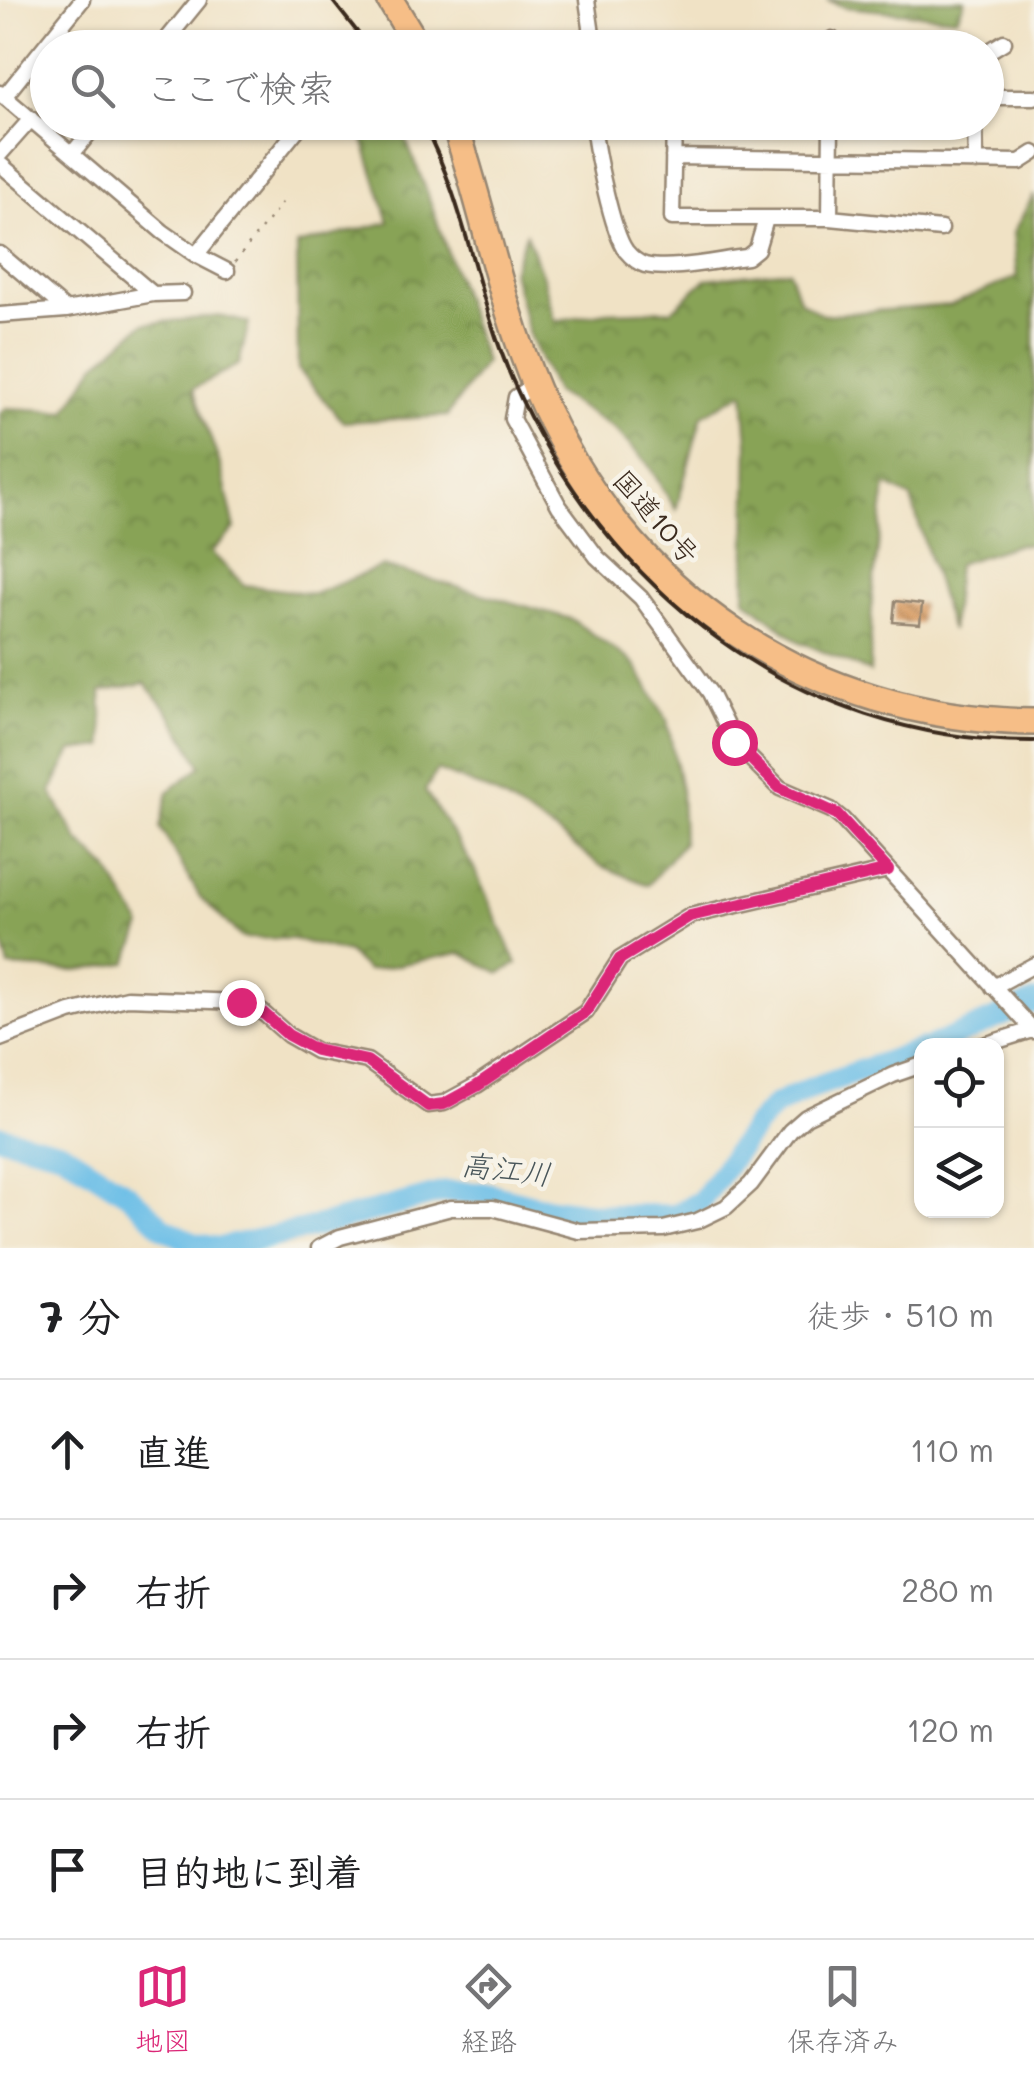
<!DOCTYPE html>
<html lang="ja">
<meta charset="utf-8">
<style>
:root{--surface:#fff;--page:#f2f2f2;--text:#202124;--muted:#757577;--line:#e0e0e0;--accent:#db2777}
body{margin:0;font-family:Mali,"Klee One",sans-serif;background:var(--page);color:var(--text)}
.controls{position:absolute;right:30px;bottom:30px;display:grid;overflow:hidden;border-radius:20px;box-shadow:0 2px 8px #0004}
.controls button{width:90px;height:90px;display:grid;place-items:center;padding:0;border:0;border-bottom:2px solid var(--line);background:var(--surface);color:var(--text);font:50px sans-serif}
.stop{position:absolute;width:30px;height:30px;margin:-22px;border:8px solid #db2777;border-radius:50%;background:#fff}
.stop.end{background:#db2777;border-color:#fff;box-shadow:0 2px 10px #0008}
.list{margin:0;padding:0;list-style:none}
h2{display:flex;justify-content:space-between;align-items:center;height:130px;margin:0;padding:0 40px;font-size:42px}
h2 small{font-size:32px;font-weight:400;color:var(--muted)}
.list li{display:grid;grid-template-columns:65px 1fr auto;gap:30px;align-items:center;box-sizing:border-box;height:140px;padding:0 40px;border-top:2px solid var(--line)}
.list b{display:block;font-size:38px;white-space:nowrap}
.list em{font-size:32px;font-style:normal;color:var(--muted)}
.icon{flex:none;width:55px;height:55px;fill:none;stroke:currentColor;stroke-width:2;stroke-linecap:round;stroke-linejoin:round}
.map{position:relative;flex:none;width:1034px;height:1248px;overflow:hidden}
.search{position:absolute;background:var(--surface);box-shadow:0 2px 8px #0004;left:30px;right:30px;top:30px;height:110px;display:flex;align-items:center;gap:25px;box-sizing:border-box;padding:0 35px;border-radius:55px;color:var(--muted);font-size:38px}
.sheet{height:690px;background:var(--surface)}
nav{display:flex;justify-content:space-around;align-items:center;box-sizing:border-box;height:140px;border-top:2px solid var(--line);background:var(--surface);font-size:28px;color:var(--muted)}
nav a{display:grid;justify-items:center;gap:5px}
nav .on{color:var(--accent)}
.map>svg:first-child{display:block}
</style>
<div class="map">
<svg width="1034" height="1248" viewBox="0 0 1034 1248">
<defs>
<pattern id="forest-crowns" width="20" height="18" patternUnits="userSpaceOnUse" patternTransform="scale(2.5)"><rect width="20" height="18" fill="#88a356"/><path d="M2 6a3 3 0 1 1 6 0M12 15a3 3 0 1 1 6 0" fill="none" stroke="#708547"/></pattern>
<pattern id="building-back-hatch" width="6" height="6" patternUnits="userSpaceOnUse" patternTransform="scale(2.5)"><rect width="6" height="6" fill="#d5965c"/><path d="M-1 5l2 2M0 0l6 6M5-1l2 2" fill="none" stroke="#ae7b4b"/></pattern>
</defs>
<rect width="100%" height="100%" fill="#f7f3e8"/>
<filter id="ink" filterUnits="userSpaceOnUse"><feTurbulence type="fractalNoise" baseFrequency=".01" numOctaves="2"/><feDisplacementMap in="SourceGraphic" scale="20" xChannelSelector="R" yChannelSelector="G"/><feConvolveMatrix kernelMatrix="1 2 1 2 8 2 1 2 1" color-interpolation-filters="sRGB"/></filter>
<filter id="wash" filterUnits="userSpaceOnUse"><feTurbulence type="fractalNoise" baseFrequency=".0048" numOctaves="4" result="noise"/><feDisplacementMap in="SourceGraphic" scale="40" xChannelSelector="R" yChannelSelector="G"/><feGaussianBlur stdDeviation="2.25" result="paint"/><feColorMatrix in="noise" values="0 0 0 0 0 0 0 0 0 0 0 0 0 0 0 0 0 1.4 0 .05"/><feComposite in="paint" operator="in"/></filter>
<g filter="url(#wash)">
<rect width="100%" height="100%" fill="#f0e2c5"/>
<path fill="url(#forest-crowns)" stroke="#62663a" stroke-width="2.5" d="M827,0H965L957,18L844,7Z
M358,123H397L401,128L427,192L485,362L447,416L343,422L298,369L297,245L389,222Z
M1034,194V545L1019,544L957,564L951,631L911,498L886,485L872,596L870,672L798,641L745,599L748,444L744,392L702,415L676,510L647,463L613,428L555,392L529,335L512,271L526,234L543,277L555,321L607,312L672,310L706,279L789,270L799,300L822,315L951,305L1017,277L1013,233Z
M220,316L249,323L239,364L193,389L221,467L235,529L211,552L244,585L314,594L383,566L571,619L634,663L667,720L681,790L683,843L648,885L599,865L555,831L492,792L437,770L425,791L473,866L517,964L500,973L460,953L367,971L348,953L293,939L242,938L200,897L160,827L168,792L201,766L172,716L145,683L101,692L104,747L72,751L51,792L78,840L108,869L142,926L127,963L77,971L9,967L0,935V414L6,408L66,411L96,364L143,324Z"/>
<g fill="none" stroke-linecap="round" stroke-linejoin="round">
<path stroke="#6bbee7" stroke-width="22" d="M932,1046L1034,1002
M0,1136L62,1152L128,1194L164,1228L193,1243L219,1248L303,1230L444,1192L487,1193L537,1206L605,1215H674L701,1201L755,1126L774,1106L811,1088L922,1049"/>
</g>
<g id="blocks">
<path fill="url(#building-back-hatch)" d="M895,601L922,604L920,624L893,622Z"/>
</g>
</g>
<g filter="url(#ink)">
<use href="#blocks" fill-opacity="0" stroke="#968672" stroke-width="2.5"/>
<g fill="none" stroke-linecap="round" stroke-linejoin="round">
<g stroke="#968672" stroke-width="19">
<path id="street" d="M587,0L594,48
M160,48L199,0
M832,48V39
M986,53L1004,42
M0,93L163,232L196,255L227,271
M4,97L82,0
M986,97H1034
M593,122C595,148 612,232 626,251C631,257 638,263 645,265C671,271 719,260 747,257L757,249L766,219
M674,122L672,218H830L941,229
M975,122L976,162
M73,153L98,122
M0,154L31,119
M673,157L1020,162L1034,153
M0,164L153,294
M830,218L831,122
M0,254L66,310
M196,255L303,122
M0,315L66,310L153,294L183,293
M535,385L516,397L512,419L559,506L597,557L641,598L710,693L734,742L780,788L831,810L842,819L1034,1031
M993,987L1034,965
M0,1039L70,1012L127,998L241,1002L262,1012L288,1035L316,1051L367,1061L428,1105L444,1103L477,1085L586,1012L620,959L690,916L888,870
M981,1046L1032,1030
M319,1248L340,1237L451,1208H493L579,1231L663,1229L697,1221L726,1207L751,1184L790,1131L806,1117L893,1075L922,1065"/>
</g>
<g stroke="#968672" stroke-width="30">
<path id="highway" d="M390,0L419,48
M454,122C484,211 500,303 537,390C625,596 811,719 1034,722"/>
</g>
<path stroke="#968672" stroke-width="2.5" stroke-dasharray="2.5 8" stroke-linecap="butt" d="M235,262L284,200"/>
<use href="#street" stroke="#fff" stroke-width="14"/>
<use href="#highway" stroke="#f6be87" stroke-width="25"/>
<path stroke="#3b2a1e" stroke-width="4" d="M332,0L370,48
M422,122C466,202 476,296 512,379C605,590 797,742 1034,741"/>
</g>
</g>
<g fill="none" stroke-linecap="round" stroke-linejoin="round" filter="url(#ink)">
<path stroke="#db2777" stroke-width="12" d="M241,1002L262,1012L288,1035L316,1050L367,1061L428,1106L444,1104L477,1086L586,1012L620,959L690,916L888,870L837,814L780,788L734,742"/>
</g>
<g text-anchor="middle" stroke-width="9" stroke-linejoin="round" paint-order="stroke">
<g font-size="28" fill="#3b2a1e" stroke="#f7f3e8">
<text transform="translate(656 517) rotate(49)" y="10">国道10号</text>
</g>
<g font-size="30" font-style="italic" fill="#49565a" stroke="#f7f3e8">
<text transform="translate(506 1170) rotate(7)" y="10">高江川</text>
</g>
</g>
</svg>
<div class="controls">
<button><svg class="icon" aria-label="locate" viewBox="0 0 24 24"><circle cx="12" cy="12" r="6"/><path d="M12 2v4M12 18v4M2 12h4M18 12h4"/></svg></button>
<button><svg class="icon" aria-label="layers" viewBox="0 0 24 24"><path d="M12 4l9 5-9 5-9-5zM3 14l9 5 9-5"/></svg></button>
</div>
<div class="stop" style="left:734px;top:742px"></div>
<div class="stop end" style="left:241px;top:1002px"></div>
<div class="search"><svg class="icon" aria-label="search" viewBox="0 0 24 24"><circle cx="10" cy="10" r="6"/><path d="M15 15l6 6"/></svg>ここで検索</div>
</div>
<section class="sheet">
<h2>7 分<small>徒歩 · 510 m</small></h2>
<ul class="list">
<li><svg class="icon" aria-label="ahead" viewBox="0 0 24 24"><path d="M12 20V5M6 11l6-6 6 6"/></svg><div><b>直進</b></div><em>110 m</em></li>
<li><svg class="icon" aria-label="right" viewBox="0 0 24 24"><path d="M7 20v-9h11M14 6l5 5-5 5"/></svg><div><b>右折</b></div><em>280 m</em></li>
<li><svg class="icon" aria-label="right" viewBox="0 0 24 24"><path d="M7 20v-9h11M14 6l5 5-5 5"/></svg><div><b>右折</b></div><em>120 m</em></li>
<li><svg class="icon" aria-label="arrive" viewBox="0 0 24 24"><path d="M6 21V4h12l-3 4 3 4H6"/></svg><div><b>目的地に到着</b></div></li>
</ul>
</section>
<nav>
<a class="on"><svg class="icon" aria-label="map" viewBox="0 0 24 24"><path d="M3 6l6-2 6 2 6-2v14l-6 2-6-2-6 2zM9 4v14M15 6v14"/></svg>地図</a>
<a><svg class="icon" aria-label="directions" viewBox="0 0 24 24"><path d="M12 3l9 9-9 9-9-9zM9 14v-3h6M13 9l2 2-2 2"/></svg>経路</a>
<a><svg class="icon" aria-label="saved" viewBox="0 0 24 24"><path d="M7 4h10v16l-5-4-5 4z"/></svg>保存済み</a>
</nav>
